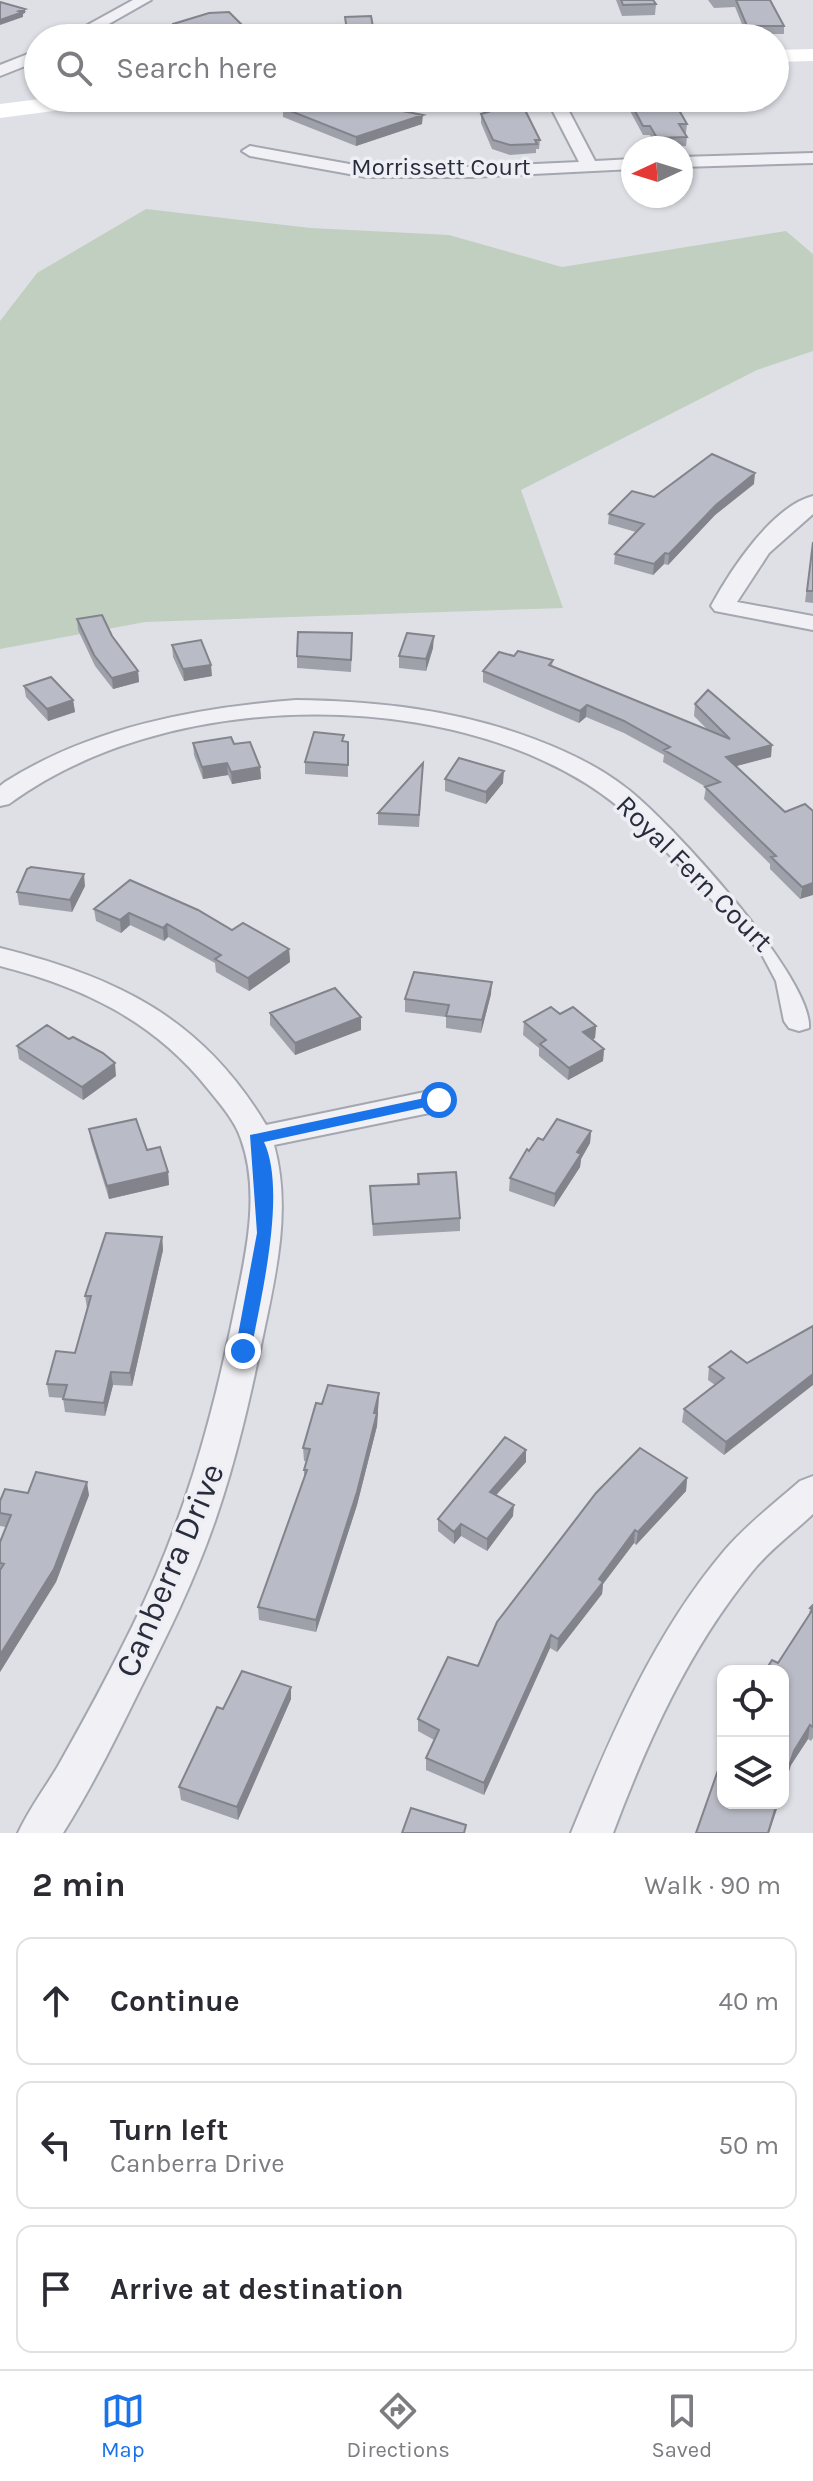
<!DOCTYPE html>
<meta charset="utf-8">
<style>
:root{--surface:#fff;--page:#f2f2f3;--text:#2b2b33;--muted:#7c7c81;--line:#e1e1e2;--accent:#1a73e8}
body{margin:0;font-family:Karla,sans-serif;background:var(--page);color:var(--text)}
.controls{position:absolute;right:24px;bottom:24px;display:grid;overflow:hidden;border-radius:16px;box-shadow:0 2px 6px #0004}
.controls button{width:72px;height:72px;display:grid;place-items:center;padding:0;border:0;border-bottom:2px solid var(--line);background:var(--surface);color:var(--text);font:40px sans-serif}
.compass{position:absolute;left:621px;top:136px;width:72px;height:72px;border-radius:50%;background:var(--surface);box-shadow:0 2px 6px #0004;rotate:266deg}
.stop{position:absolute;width:24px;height:24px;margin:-18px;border:6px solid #1a73e8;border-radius:50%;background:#fff}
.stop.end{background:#1a73e8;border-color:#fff;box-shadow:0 2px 8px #0008}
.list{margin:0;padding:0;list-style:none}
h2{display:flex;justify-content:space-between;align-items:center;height:104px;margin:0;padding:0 32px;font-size:34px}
h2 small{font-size:26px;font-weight:400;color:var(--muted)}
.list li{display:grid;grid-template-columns:52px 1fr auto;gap:24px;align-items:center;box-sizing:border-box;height:128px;margin:0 16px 16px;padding:0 16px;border:2px solid var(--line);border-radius:16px}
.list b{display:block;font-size:30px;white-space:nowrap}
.list p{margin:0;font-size:26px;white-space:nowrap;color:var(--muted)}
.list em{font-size:26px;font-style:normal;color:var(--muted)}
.icon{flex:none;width:44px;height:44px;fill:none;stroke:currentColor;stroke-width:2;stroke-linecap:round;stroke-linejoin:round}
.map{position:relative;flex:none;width:813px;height:1833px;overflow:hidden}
.search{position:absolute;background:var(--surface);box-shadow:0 2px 6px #0004;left:24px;right:24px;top:24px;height:88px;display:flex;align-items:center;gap:20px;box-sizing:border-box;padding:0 28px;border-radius:44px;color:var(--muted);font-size:30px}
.sheet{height:536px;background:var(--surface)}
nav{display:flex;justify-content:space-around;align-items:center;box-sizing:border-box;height:112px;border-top:2px solid var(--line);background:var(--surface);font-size:22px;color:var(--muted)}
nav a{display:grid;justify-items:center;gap:4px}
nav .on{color:var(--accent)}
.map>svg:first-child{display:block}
</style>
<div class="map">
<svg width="813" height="1833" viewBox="0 0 813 1833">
<rect width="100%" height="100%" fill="#dee0e6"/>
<path fill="#c1cfc0" d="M146,209L311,228L449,235L562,267L786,231L813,254V351L757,370L521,490L563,608L145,622L0,649V321L37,273Z"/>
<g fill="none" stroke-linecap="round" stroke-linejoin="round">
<g stroke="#a4a6b0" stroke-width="4">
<path id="street" d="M133,0H151L84,38H64Z
M38,50V61L0,76V65Z
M546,98H562L595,161L633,159V169L472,177H366L250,156L242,151L250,146L366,167H472L579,162Z
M813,153V163L681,167V157Z
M813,496V514L769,553L737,602L813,616V630L715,611L711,606C730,571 772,506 813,496Z
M296,700C377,701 457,710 534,739C566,751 598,766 625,787C665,816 813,977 809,1028L799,1031L789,1028L784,1021L776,981L761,953C742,930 720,909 699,886C665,850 630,811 587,784C428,685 161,692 9,804L0,806V786L5,782C92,727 195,708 296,700Z
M0,948C117,977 202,1018 266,1125L439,1089L450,1093L454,1100L450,1107L439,1111L274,1145C291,1206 277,1270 264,1331C251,1394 237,1457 216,1518C196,1577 168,1634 140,1689C116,1738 92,1787 63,1833H18C29,1809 45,1788 58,1766C84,1720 109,1674 132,1627C182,1527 212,1421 234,1312C245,1258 261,1194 241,1139C235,1121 221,1105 208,1089C154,1021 83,987 0,966Z
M813,1476V1514C793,1533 768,1551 751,1573C688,1651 648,1740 613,1833H571C612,1733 654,1634 724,1551C746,1525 775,1503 800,1481Z"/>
</g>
<use href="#street" fill="#f1f1f5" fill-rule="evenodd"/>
<path fill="#fff" fill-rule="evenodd" d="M813,49V61L775,62V50Z
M48,98H110L99,105L0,118V104Z"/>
</g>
<path fill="#9fa1aa" d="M616,0H653L656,4L655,15L622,16Z
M708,0H770L784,26V34H746L735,7L714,8Z
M623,98H672L687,124L686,133H685L687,137L686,146L656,148L650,135H643Z
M283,108L422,124L356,146L283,117Z
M481,114L540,140L539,149H536V153L510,155L492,149L481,123Z
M754,484L715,515L668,565L664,564L653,575L614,564L615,554L636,532L608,524L609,514L654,497Z
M813,542V603L805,602Z
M77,619L112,636L138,671L139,682L113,689L95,666L78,630Z
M352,644L351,672L297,668V656Z
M172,645L212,676L184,681L173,657Z
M433,648L426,671L399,668V656Z
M514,656L553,660L552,666L708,730L694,716L695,704L771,757L736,766L785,812L813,811L800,899L770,869V864L704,799L706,787L663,762L664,755L624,733L586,717L579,723L483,682V671Z
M24,686L73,700L75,712L48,721L26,697Z
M344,741L348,742V777L305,774V762Z
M193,743L234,744L260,767L261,779L232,784L228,775L203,779L194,755Z
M423,763L419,827L378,825V813Z
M445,779L503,783L486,804L445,791Z
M130,880L232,930L289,949L290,962L249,991L216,972L215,963L168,937L164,941L130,925L121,933L96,921L94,909Z
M85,886L72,912L19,905L17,892Z
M491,994L481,1033L446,1028V1017L405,1012V999Z
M270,1013L361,1017V1030L295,1055L270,1025Z
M560,1014L596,1026L595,1038L592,1040L604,1049L603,1061L568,1080L539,1056V1048L523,1035L524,1022Z
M17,1046L116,1076L83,1100L19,1059Z
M89,1129L147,1150L168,1172L169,1185L109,1199L91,1141Z
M591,1131L590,1143L581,1159L580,1167L554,1207L509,1191L510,1178L543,1140Z
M418,1174L460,1218V1231L373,1236L370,1186L417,1184Z
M162,1237L163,1250L132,1386L113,1385L105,1416L65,1412L63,1398L49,1397L47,1384L75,1353L87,1308L85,1296Z
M747,1363L724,1455L682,1422L684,1409L715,1385L708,1380L709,1367Z
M379,1393L377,1426L357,1505L316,1632L259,1620L258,1607L304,1478V1470L306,1461H304L303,1448L322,1404Z
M526,1462L496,1495L513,1516L487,1551L461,1536L454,1544L438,1531V1519Z
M687,1478L686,1491L636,1545L634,1543L603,1584L602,1594L557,1652L550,1648L484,1795L426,1770V1758L434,1740L418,1731V1719Z
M28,1493L89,1495L56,1582L0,1672V1542L6,1527L0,1526V1501Z
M813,1605V1738L811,1741L808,1739L791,1765L778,1663L809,1615L810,1608Z
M291,1699L238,1820L181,1800L179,1787L223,1709Z"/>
<path fill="#82838b" d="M25,9V13L23,14V17L0,25V20Z
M423,115L422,124L356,146V137Z
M755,473L754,484L715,515L668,565L669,554L716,505Z
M665,553L664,564L653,575L654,564Z
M434,636L433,648L426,671V659Z
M211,665L212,676L184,681L183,669Z
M138,671L139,682L113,689L112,678Z
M73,700L75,712L48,721L47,709Z
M587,705L586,717L579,723L580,711Z
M772,745L771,757L725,769L726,757Z
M227,763L228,775L203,779L202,767Z
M260,767L261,779L232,784L231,772Z
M504,771L503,783L486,804V792Z
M84,874L85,886L72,912L70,900Z
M813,883V895L800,899L802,887Z
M129,913L130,925L121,933L120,920Z
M167,924L168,937L164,941L163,928Z
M289,949L290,962L249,991L248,978Z
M492,982L491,994L481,1033L482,1020Z
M361,1017V1030L295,1055V1043Z
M596,1026L595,1038L583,1045V1032Z
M604,1049L603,1061L568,1080L569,1068Z
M115,1063L116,1076L83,1100L82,1087Z
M591,1131L590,1143L581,1159L580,1167L554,1207L555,1194L577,1152Z
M168,1172L169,1185L109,1199L107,1186Z
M162,1237L163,1250L132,1386L130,1373Z
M111,1372L113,1385L105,1416L104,1403Z
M813,1374V1385L724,1455L726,1442Z
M379,1393L377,1426L357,1505L316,1632V1620Z
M526,1450V1462L489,1503L490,1492Z
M687,1478L686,1491L636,1545L638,1532Z
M87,1482L89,1495L56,1582L0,1672V1655Z
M514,1505L513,1516L487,1551V1539Z
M461,1524V1536L454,1544V1532Z
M635,1530L634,1543L603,1584L602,1594L557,1652L558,1639L599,1579Z
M551,1635L550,1648L484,1795V1783Z
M291,1687V1699L238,1820L237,1807Z
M810,1725L808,1739L791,1765L783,1791V1785L794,1751Z
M777,1803H779L769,1833H768Z"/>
<path fill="#b9bbc6" stroke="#82838b" stroke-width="2" d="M621,0H653L656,4L623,5Z
M736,0H770L784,26H747Z
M0,2L25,9L19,11L23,12L0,20Z
M229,12L255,38H177L173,24L209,13Z
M371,16L375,38H348L345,17Z
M298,98H336L423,115L356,137L283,108Z
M628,98H672L687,124H679L687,137L657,138L650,126H643Z
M521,102L540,140H535L537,144L510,145L493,140L481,114Z
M712,454L755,473L716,505L669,554L665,553L654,564L615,554L644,524L609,514L632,491L654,497Z
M813,542V591H807Z
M102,615L112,636L138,671L112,678L94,655L77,619Z
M298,632L352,633L351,660L297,656Z
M407,633L434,636L426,659L399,656Z
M201,640L211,665L183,669L172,645Z
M518,651L553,660L549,665L730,739L695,704L708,690L772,745L726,757L785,812L805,804L813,811V883L802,887L771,857L776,856L705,787L720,782L664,750L670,747L624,721L587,705L580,711L483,671L499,652L514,656Z
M51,677L73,700L47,709L24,686Z
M314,732L344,735L342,741L348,742V765L305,762Z
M231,737L234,744L250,742L260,767L231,772L227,763L202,767L193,743Z
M459,758L504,771L486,792L445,779Z
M423,763L419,815L378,813Z
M31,867L84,874L70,900L17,892L27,869Z
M130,880L198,910L232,930L243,923L289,949L248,978L215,959L221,955L167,924L163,928L129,913L120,920L94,909Z
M414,972L492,982L482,1020L446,1016L449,1005L405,999Z
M335,988L361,1017L295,1043L270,1013Z
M551,1007L560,1014L573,1007L596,1026L583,1032L604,1049L569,1068L540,1044L546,1040L524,1022Z
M47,1025L69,1039L73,1037L103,1053L115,1063L82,1087L17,1046Z
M136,1119L147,1150L160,1147L168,1172L107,1186L89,1129Z
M557,1119L591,1131L577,1152L581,1154L555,1194L510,1178L527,1149L529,1151L538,1138L543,1140Z
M456,1172L460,1218L373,1224L370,1186L419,1184L418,1174Z
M106,1233L162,1237L130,1373L111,1372L104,1403L63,1399L67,1385L47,1384L56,1351L75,1353L91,1296H85Z
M813,1326V1374L726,1442L684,1409L724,1378L709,1367L731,1351L747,1363Z
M328,1385L379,1393L374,1413H377L357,1492L316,1620L258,1607L307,1470H304L310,1449L303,1448L316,1403L322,1404Z
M505,1437L526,1450L490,1492L514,1505L487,1539L461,1524L454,1532L438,1519Z
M640,1448L687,1478L638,1532L635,1530L599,1579L603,1582L558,1639L551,1635L484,1783L426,1758L439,1730L418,1719L448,1657L478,1666L497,1622L596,1493Z
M36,1472L87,1482L54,1569L0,1655V1570L4,1564L0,1563V1542L11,1515L0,1513V1501L5,1489L28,1493Z
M813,1605V1727L810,1725L794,1751L783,1785V1671H765L772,1660L778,1663L813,1609L810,1608Z
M242,1671L291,1687L237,1807L179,1787L217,1707L223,1709Z
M723,1756V1803H777L768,1833H696Z
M411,1808L466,1825L464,1833H402Z"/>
<path fill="#1a73e8" d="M439,1095L444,1096V1103L264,1142C287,1191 261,1297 251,1351L243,1357L238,1355L235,1351L257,1233L250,1135Z"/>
<g text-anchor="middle" stroke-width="7" stroke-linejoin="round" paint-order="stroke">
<g font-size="24" fill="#292c3c" stroke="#eeeff4">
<text x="441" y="175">Morrissett Court</text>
</g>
<g font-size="28" fill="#292c3c" stroke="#eeeff4">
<text transform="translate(695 873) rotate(45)" y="10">Royal Fern Court</text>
</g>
<g font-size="34" fill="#292c3c" stroke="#eeeff4">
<text transform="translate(169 1570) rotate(-67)" y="12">Canberra Drive</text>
</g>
</g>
</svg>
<div class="controls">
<button><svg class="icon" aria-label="locate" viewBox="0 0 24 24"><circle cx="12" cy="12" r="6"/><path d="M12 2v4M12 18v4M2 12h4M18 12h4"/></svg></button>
<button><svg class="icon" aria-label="layers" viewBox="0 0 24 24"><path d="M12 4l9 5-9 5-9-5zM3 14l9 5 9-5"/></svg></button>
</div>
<svg class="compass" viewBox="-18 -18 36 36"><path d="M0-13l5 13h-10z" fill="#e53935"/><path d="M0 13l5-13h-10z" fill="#7c7c81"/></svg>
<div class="stop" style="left:439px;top:1100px"></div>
<div class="stop end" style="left:243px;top:1351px"></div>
<div class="search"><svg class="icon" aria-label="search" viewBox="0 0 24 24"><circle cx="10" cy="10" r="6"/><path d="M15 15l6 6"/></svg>Search here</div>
</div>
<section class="sheet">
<h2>2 min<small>Walk · 90 m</small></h2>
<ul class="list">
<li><svg class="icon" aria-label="ahead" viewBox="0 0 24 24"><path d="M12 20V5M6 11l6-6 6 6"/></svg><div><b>Continue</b></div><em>40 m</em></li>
<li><svg class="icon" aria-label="left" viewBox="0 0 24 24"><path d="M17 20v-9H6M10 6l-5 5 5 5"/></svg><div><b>Turn left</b><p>Canberra Drive</p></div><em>50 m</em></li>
<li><svg class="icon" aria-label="arrive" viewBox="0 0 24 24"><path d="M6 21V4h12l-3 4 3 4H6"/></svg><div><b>Arrive at destination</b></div></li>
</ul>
</section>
<nav>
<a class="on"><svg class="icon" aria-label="map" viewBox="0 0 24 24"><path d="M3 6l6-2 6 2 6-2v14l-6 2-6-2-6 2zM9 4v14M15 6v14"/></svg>Map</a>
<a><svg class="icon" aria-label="directions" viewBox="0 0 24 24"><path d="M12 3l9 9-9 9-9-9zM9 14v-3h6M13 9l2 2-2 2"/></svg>Directions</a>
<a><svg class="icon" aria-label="saved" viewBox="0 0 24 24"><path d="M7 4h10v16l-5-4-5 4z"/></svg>Saved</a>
</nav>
